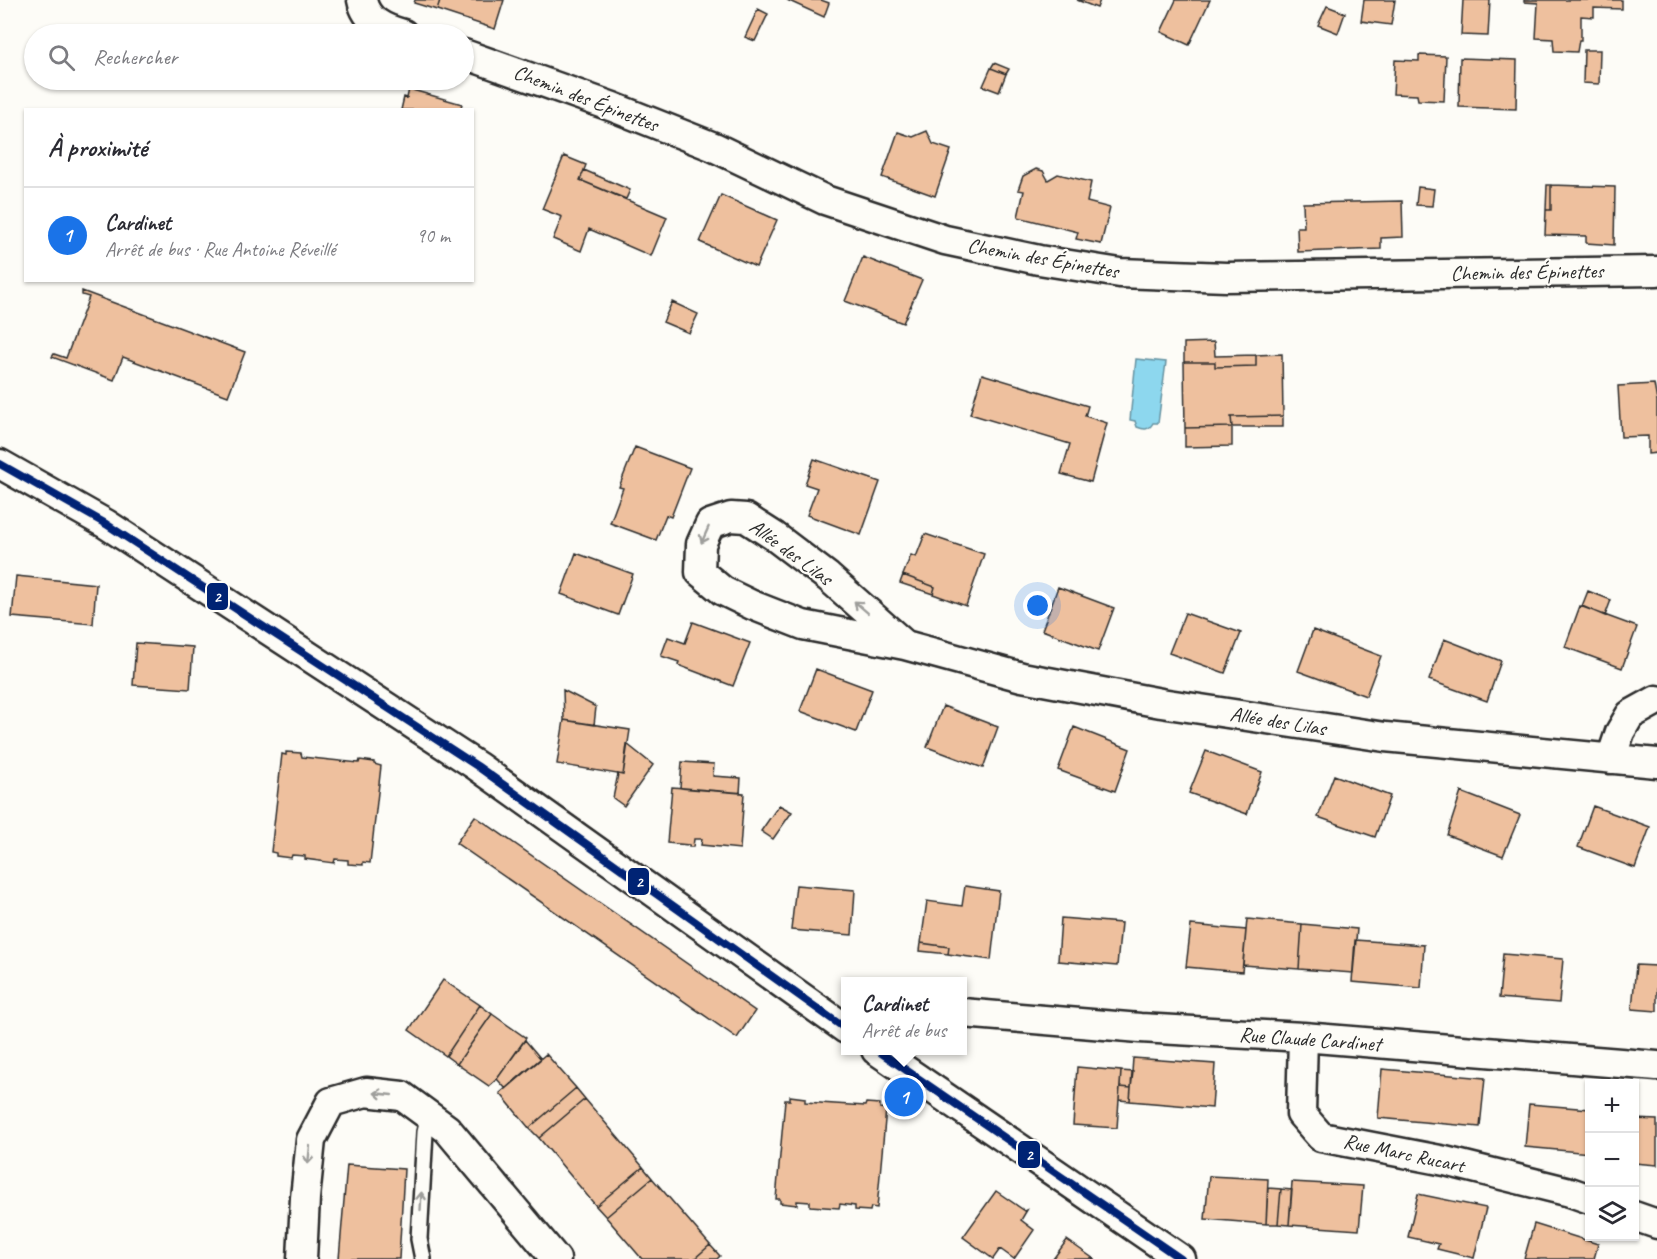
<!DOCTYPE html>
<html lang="fr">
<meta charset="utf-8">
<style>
:root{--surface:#fff;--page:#f2f2f3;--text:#2b2b33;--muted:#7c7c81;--line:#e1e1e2;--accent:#1a73e8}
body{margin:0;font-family:Caveat,sans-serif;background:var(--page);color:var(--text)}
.controls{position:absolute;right:18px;bottom:18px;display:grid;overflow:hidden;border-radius:0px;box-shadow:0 2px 4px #0004}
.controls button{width:54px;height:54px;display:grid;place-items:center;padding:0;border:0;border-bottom:2px solid var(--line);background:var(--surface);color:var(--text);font:30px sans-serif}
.you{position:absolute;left:1038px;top:606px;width:21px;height:21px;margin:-15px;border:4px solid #fff;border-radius:50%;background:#1a73e8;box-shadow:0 0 0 9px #1a73e833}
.badge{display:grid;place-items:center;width:39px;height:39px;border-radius:50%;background:var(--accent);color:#fff;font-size:20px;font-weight:700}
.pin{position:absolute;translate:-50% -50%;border:3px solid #fff;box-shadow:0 2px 6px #0006}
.popup{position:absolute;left:841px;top:977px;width:126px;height:78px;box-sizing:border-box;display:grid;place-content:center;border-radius:0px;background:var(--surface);filter:drop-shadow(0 2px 4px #0005);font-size:20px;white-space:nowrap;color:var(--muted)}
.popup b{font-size:22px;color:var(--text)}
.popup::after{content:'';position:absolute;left:50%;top:100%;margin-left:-12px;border:12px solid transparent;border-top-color:var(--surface)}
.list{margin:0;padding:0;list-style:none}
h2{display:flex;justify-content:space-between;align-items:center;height:78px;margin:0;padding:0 24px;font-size:26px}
h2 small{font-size:20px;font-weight:400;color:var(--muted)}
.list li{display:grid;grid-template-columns:39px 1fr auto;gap:18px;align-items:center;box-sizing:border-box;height:96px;padding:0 24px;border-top:2px solid var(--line)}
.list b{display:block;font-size:22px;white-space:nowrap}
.list p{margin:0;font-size:20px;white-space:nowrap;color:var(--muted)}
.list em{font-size:20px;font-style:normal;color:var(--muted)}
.icon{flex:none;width:33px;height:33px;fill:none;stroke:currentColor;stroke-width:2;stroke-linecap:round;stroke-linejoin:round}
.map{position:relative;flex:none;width:1657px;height:1259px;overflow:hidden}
.search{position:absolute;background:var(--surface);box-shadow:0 2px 4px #0004;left:24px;top:24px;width:450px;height:66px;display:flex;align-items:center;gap:15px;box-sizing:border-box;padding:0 21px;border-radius:33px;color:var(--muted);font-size:22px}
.panel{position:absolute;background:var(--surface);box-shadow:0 2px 4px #0004;left:24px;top:108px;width:450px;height:174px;border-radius:0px}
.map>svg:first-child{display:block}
</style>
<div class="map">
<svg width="1657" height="1259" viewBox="0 0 1657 1259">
<rect width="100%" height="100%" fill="#fdfcf7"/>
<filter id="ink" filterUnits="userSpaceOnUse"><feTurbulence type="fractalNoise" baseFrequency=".0167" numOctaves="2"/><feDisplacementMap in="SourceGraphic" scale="12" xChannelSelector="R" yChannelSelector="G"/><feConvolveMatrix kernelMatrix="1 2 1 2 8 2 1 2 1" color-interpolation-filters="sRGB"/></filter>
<g filter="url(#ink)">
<path fill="#8dd7ee" stroke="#6692a0" stroke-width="1.5" d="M1136,359L1166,362L1158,423H1153C1149,430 1145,430 1137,427L1135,421L1130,420Z"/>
<path fill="#eec09e" stroke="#2b2b2b" stroke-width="1.5" d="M415,0H440L437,10L414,3Z
M440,0H504L495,29L437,10Z
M787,0H821L829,3L824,17Z
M1077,0H1100L1097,8Z
M1176,0H1210L1189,45L1161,32Z
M1364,0H1395L1391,25L1361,21Z
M1463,0H1490L1488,36L1461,35Z
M1524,0H1622V9L1594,8V17L1581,16V40H1579L1577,52L1554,51L1553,39L1536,38L1538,3L1524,2Z
M1327,6L1345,13L1338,33L1318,25Z
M758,9L768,14L755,41L745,37Z
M1584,50H1600L1599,84L1583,83Z
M1419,55L1446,56L1444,101L1418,100L1417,95L1393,94L1395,60L1419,61Z
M1460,58L1517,60L1516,109L1459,107Z
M994,63L1009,69L1006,74L991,68Z
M991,68L1006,74L999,92L983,86Z
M409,89L462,104L460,110H401L404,97L407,98Z
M927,131L933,144L951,150L935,196L882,177L898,132L913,137Z
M564,156L586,165L580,180L667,217L651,256L589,229L581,251L553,239L562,217L542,209Z
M1036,169L1043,171L1048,180L1058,174L1091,182L1087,202L1110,208L1101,244L1076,239L1078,232L1018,217L1024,191L1018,190L1023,176Z
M584,170L630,190L626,199L580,180Z
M1547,185H1551V210H1546Z
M1551,185L1615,187L1614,245L1586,243V236L1545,235L1546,210H1551Z
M1418,187L1434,189L1432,206L1416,205Z
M721,195L777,220L756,267L700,242Z
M1402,201L1403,237L1381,238V249L1298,252L1297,227H1304L1303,203Z
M863,257L922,280L903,323L845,301Z
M82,291L245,352L228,396L123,357L114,380L52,357L54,354L66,358L89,297L82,295Z
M672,302L698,314L689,333L663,322Z
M1214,342L1215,356L1256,355V366L1215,367V362H1184V343Z
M1282,354L1283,416L1231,417L1232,427L1185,428L1184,362H1215V367L1256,366V355Z
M982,374L1088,406L1085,416L1107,423L1091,482L1061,474L1070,444L970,414Z
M1654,384L1657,401V453L1648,454V436L1621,437L1618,386Z
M1283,416V427H1232L1231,417Z
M1232,427V446L1185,447V428Z
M635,447L690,468L671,517L666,515L656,540L610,523L623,488L619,487Z
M814,459L880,482L861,535L807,515L817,488L805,484Z
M925,534L984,554L966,606L933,594L935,587L903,575L911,555L916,557Z
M576,553L633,574L618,615L561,594Z
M903,575L935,587L933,594L900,583Z
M16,576L96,584L93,624L12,617Z
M1058,587L1114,608L1098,651L1042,630Z
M1588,591L1611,600L1605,616L1582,606Z
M1580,606L1637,627L1622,668L1565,647Z
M1185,613L1241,633L1225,673L1169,653Z
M693,622L750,643L733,686L678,665L679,662L661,656L668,637L685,643Z
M1313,630L1381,656L1366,696L1298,671Z
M1444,639L1501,661L1487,701L1429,680Z
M136,643L193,647L190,689L133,685Z
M816,669L872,690L856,732L800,711Z
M563,690L596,707L594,725L564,720Z
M943,706L998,727L983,768L927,747Z
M564,720L630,730L623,775L557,764Z
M1074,727L1130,749L1115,791L1058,770Z
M627,744L653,765L624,806L613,798L618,774L623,775Z
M1206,751L1262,772L1247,814L1189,793Z
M286,752L301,753L302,757L359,763L360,760L374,762V764L381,766L370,863L363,862V865L348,864V860L335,859L334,863L305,859V856L292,855L291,858L276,856V853L271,852L282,754L286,755Z
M682,762L714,764L713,776L741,778L740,793L680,788Z
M1334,775L1390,796L1375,837L1318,817Z
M672,787L744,793L740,849L701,845L702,839H694L693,847H689V845L667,843Z
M1461,792L1520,815L1503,856L1447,835Z
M779,805L792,812L773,839L761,831Z
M1593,806L1650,827L1635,868L1578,847Z
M475,816L755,1011L737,1038L456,843Z
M796,885L855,890L852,935L791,930Z
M965,886L999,891L991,960L948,954L949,947L921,943L927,901L962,906Z
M1061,918L1121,923L1117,966L1058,961Z
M1247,919L1302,924L1299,969L1243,965Z
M1302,924L1357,929L1353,973L1299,969Z
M1191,925L1246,930L1242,972L1186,967Z
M1355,940L1424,945L1421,988L1352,982Z
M921,943L949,947L948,954L920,951Z
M1503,954L1563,959L1559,1003L1499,998Z
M1636,965L1657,966V1011L1632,1009Z
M443,980L480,1005L446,1056L409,1030Z
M480,1005L492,1014L457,1064L446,1056Z
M492,1014L526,1038L497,1079L489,1086L457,1064Z
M525,1040L541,1059L506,1089L497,1079Z
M546,1054L576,1088L529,1128L500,1093Z
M1133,1058L1215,1064L1212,1108L1130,1101Z
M1077,1067L1121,1071L1117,1128L1073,1125Z
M1382,1069L1485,1078L1480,1127L1378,1118Z
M1121,1071L1133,1072L1131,1088L1120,1087Z
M1120,1087L1131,1088L1130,1101L1119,1100Z
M576,1088L585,1099L539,1138L529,1128Z
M790,1096L805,1098V1102L865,1106L866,1103L880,1104V1108L886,1109L877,1208L871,1207L870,1211L855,1210V1206L840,1204L839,1208L810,1206V1202L797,1201V1205L780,1203V1199H776L785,1100H790Z
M585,1099L643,1167L596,1206L539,1138Z
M1529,1104L1590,1109V1153L1525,1147Z
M1634,1119L1657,1120V1165L1634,1163Z
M347,1165L404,1169L399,1259H339Z
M643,1167L652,1178L606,1217L596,1206Z
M1209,1176L1268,1179L1266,1224L1205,1219Z
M652,1178L710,1245L694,1259H642L606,1217Z
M1292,1182L1363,1186L1359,1230L1289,1225Z
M1268,1188L1281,1189L1278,1224H1266Z
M1281,1189L1292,1190L1289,1225L1278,1224Z
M996,1191L1025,1211L1027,1210L1021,1220L1034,1230L1014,1259L1000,1249L993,1259L963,1237Z
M1418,1194L1486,1208L1474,1258L1437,1249L1439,1244L1408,1237Z
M1534,1224L1598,1244L1594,1259H1524Z
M1067,1240L1094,1259H1053Z
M710,1245L720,1256L717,1259H694Z"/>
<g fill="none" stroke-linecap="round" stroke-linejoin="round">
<g stroke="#2b2b2b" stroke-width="20">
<path id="service" d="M423,1259L419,1239L425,1132L429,1116"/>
</g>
<g stroke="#2b2b2b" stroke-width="33">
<path id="minor" d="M362,0C366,21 384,29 403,34
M464,54L613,107L714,147L825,200L945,240L1039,260L1120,273L1226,277L1657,271
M0,464L106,524L477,766L846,1029
M905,645L828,577L774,536L746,518L731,517L710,524L701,544L700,572L723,591L752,605L803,625L905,645L1022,677L1161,703L1385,737L1657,763
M1611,759L1620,732L1630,715L1657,700
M962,1013L1140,1028L1303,1037L1657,1066
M1303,1037L1301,1114L1321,1137L1445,1161L1570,1192L1590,1199
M876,1050L1181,1259
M1634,1216L1657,1224
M302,1259L305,1198L311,1140L331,1102L366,1092L402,1096L447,1129L556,1259"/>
</g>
<use href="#service" stroke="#fdfcf7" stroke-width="15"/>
<use href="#minor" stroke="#fdfcf7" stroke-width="28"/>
<g stroke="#fdfcf7" stroke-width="12">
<path id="bus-1" d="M0,464L106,524L477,766L846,1029
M877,1050L1181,1259"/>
</g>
<use href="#bus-1" stroke="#002374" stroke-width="8"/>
</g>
<defs><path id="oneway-shaft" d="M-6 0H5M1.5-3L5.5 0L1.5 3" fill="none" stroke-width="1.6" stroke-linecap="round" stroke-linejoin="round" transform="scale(1.5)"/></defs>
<g stroke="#9e9e9b">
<use href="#oneway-shaft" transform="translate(705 535) rotate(114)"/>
<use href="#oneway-shaft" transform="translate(861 607) rotate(-139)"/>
<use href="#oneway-shaft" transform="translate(383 1094) rotate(-174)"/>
<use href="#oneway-shaft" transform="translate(309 1155) rotate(96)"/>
<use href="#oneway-shaft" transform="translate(421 1201) rotate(-87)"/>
</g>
</g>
<g text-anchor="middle" stroke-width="4.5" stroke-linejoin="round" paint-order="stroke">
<g font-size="21" fill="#2b2b2b" stroke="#fdfcf7">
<text transform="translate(586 98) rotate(21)" y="7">Chemin des Épinettes</text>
<text transform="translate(1043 258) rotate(10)" y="7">Chemin des Épinettes</text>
<text transform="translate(1527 272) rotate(-1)" y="7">Chemin des Épinettes</text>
<text transform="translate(791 552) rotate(36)" y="7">Allée des Lilas</text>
<text transform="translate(1278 721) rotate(9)" y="7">Allée des Lilas</text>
<text transform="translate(1310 1039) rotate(4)" y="7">Rue Claude Cardinet</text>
<text transform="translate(1404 1153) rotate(12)" y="7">Rue Marc Rucart</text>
</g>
</g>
<g stroke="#fdfcf7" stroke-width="2">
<rect x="206" y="582" width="23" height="29" rx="6" fill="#002374"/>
<rect x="627" y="867" width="23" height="29" rx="6" fill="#002374"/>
<rect x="1017" y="1140" width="24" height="29" rx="6" fill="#002374"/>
</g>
<g font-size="16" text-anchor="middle" font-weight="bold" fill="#fff">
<text x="217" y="602">2</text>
<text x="639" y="887">2</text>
<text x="1029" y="1160">2</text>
</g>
</svg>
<div class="controls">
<button>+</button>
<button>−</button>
<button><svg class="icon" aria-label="layers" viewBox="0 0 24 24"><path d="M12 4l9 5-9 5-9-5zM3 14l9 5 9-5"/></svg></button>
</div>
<div class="you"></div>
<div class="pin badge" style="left:904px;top:1097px">1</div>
<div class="popup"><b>Cardinet</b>Arrêt de bus</div>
<div class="search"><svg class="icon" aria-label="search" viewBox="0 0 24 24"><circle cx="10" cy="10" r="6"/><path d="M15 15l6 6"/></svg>Rechercher</div>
<section class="panel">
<h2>À proximité<small></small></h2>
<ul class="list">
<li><span class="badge">1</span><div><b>Cardinet</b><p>Arrêt de bus · Rue Antoine Réveillé</p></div><em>90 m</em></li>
</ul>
</section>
</div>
